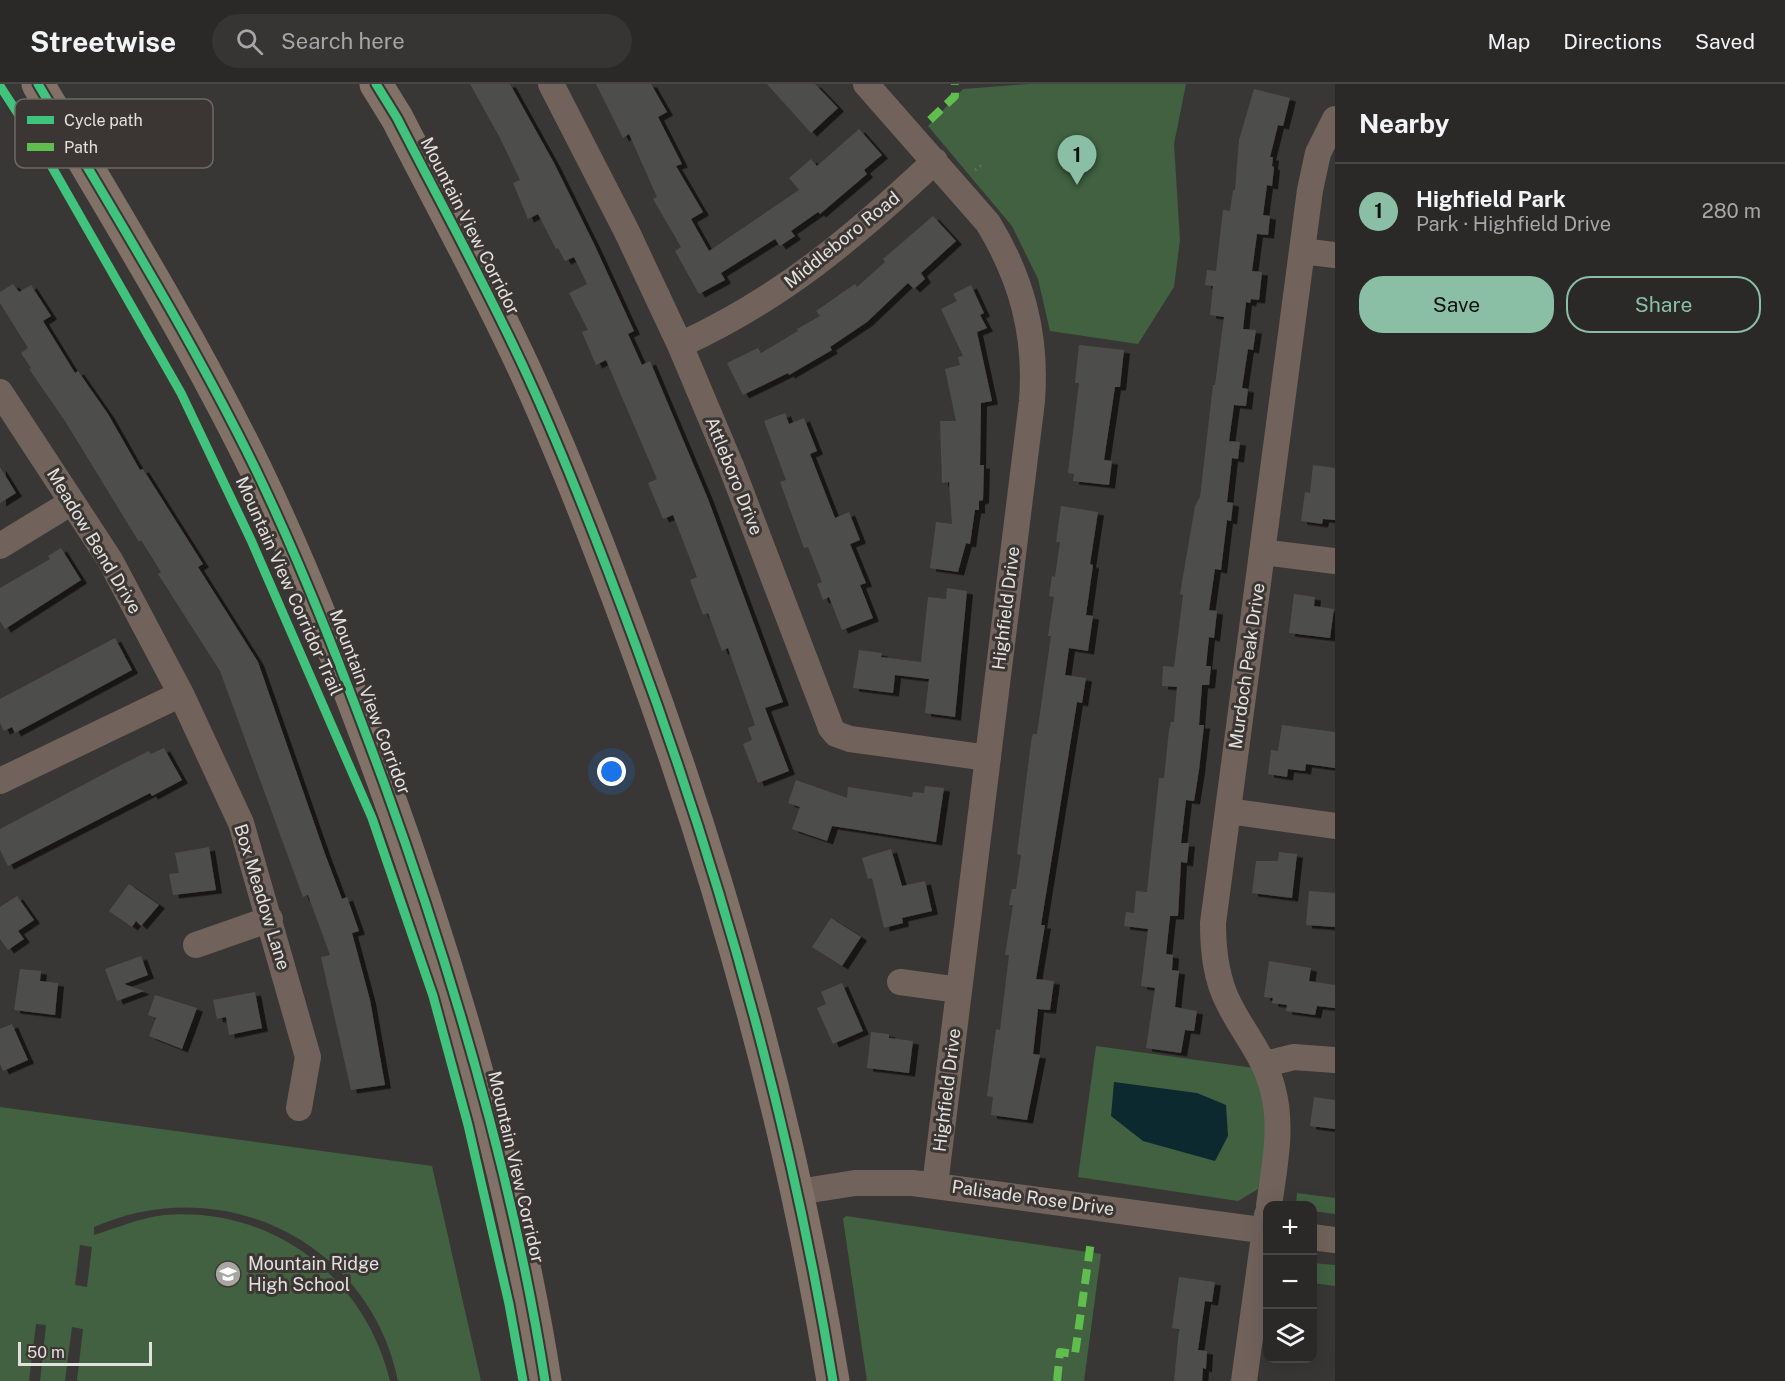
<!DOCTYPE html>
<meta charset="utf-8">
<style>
:root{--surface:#2b2928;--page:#373534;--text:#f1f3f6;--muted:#a6a6a8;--line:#474545;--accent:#8abfa5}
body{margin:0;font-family:"Public Sans",sans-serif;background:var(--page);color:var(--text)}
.controls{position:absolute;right:18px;bottom:18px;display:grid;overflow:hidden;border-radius:12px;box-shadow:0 6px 24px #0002}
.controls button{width:54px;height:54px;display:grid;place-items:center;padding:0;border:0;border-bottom:2px solid var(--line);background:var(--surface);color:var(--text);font:30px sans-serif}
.scale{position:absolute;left:18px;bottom:15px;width:134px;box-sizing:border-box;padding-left:6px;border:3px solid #e3e0de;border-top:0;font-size:16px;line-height:21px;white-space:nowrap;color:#e3e0de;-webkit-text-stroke:4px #3b3633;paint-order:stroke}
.you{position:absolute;left:612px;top:688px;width:21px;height:21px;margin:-15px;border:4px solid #fff;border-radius:50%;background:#1a73e8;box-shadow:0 0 0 9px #1a73e833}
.badge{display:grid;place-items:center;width:39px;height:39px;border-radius:50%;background:var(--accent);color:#111;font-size:20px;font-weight:700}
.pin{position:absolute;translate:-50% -50px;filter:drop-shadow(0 2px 3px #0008)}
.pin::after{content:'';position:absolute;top:32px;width:21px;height:18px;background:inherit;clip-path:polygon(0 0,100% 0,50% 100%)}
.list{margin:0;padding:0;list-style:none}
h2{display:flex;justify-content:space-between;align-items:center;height:78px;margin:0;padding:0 24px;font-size:26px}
h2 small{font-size:20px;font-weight:400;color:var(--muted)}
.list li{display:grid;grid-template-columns:39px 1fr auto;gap:18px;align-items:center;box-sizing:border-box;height:96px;padding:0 24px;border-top:2px solid var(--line)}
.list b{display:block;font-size:22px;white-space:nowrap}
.list p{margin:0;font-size:20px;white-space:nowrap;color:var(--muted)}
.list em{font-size:20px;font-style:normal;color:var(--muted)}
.actions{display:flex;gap:12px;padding:18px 24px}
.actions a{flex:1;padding:14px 0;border:2px solid var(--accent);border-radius:24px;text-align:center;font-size:21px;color:var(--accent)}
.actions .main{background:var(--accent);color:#111}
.icon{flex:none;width:33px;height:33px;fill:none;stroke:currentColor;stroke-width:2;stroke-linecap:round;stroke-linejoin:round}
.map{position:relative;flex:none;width:1335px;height:1297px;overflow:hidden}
header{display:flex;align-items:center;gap:36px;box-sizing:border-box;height:84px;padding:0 30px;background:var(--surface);border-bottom:2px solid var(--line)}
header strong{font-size:28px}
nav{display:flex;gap:33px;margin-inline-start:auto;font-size:21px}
.search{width:420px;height:54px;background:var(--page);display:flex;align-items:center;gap:15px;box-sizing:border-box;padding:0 21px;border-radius:33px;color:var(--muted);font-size:22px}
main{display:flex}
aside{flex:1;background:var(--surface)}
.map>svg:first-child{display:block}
</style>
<header>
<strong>Streetwise</strong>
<div class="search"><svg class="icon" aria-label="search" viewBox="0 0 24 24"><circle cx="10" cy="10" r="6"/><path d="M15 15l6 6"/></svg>Search here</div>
<nav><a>Map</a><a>Directions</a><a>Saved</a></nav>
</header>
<main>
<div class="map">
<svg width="1335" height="1297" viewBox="0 0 1335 1297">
<defs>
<filter id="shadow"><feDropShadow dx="6" dy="3.5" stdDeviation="0" flood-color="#0009"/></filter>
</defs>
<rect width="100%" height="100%" fill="#393735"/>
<path fill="#416140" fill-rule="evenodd" d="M1029,0H1186L1174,60L1180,156L1174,203L1138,260L1050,247L1038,195L1012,142L928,42L963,5Z
M1096,962L1254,984L1266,1025V1066L1258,1105L1238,1117L1078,1093Z
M0,1023L432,1082L481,1297H398C370,1158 222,1086 94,1143V1151C117,1144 139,1134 164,1131C272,1122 365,1193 390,1297H77L83,1245L72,1243L65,1297H40L46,1241L36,1240L29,1297H0ZM80,1161L92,1163L87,1203L75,1201Z
M1297,1109L1335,1114V1130L1313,1127L1312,1122L1296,1121Z
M846,1132L1101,1170L1084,1297H867L843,1135Z
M1312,1179L1335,1181V1202L1313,1199Z"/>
<path fill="#0c292f" d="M1114,998L1197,1009L1226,1021L1228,1052L1215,1077L1143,1057L1111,1032Z"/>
<path fill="#4e4d4c" filter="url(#shadow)" d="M470,0H510L554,79L595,162L634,247L628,250L642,281L650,277L708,415L783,618L765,624L789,687L758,699L743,660L752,656L748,644L755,641L728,564L722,567L708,529L703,531L690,496L697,493L673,431L663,435L648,399L657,395L606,276L596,281L582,248L588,246L569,209L587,200L574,173L565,177L558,164L556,165L538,130L528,135L513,99L520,96L500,54Z
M596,0H651L667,28L658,33L682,80L676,82L703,128L691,135L709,167L799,106L789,94L811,75L817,82L859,45L882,71L864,86L867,90L820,130L818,128L791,147L795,152L780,162L775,155L721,189L725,196L699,210L675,167L681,163L653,115L657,113L629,50L623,54Z
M767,0H815L838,24L811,49Z
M1254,5L1290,14L1283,42L1278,41L1270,73H1273L1272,82L1274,83L1272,102L1267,101L1263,131L1270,132L1268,151L1257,150L1252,187L1262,188L1259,216L1251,215L1250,219L1246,218L1243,245L1256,246L1253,266L1248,265L1242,304L1248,305L1246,322L1234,321L1229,357L1240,358L1238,375L1232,374L1227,418L1233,419L1231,437L1227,436L1221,486L1215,485L1209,526L1217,527L1214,554L1209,553L1206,582H1211L1209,601H1202L1199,641H1204L1199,686L1194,717L1186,716L1181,759H1189L1187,779L1181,778L1178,832H1170L1166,870L1173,871L1172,886L1179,887L1175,923L1197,927L1194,947L1185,946L1181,969L1146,964L1155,904L1141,902L1148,845L1124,842L1126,828L1134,829L1136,807L1147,808L1159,694H1164L1169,646L1171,638H1174L1177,603L1162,602L1163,582L1174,583L1183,511L1180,510L1195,422L1200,413L1213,301H1215L1224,233L1210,231L1213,202L1205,201L1207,186L1216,187L1223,126L1230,127L1233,106H1235L1239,56Z
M933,132L956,157L921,189L925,195L914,205L908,199L867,238L830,263L832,266L789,291L788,289L743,311L727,279L758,264L761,269L798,247L797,245L820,232L816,227L855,200L857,203L885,178L883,175Z
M13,200L19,208L31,201L51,232L43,237L75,289L78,287L108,330L140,386L143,385L150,396L203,480L198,483L258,578L325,770L342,815L347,813L359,847L352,849L370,916L385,1001L351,1006L321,873L330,871L308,811L303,813L220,587L158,490L161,488L141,456L139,458L65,337L29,285L31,284L21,269L28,264L0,219V208Z
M971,201L984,229L980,231L987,244L977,248L992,317L981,319L980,381H984L983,416L979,417V426H975L970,460L966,459L958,488L930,484L936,438L952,440L949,398L942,399L940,337H956L945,285L960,281L958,273L963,272L941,225L957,217L953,210Z
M1079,261L1124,266L1120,303H1115L1104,376L1112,377L1109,401L1073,397L1074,390L1068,389L1079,299H1075Z
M785,329L789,340L804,334L817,367L810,370L835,434L849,428L860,456L850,460L866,499L860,501L873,534L842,546L829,513L823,516L817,500L822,498L808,463L804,464L780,398L786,396L764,337Z
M1313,381L1335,384V436L1323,435L1322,440L1301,437L1305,408L1310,409Z
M0,383L16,409L0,419Z
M1061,422L1098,428L1090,480L1093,481L1086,531L1093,532L1088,567L1069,564L1065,591L1086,594L1082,619L1077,618L1041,841H1045L1036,895L1054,897L1050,926L1038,925L1033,970L1040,971L1027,1036L991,1031L993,1013L987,1012L996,945L1000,946L1009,871H1005L1013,821H1009L1012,805H1016L1021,771L1017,770L1031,658L1033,650H1037L1051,552H1048L1054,513L1049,512L1052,492L1055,493L1060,458H1056Z
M61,464L81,496L5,545L0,537V504L50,475L48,472Z
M947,504L967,507L955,633L925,629L929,595L895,591L893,609L853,604L859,566L882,569L881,573L921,578L928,513L946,515Z
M1294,510L1315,513L1314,522L1334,525L1330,554L1289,549Z
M115,554L132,586L15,649L12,643L4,647L0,639V615Z
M1282,641L1335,648V684L1306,680L1305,687L1288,685L1287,693L1268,690L1271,666L1278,667Z
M164,664L182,696L152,712L150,709L8,782L0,766V745L115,684L149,667L151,670Z
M796,696L847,714L848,703L912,713L913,708L924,709L925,702L944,704L936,758L832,742L827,757L792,745L800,723L788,719Z
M209,763L216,806L173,811L169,790L179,789L175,769Z
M891,765L902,802L925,797L932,827L902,834L903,839L884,844L872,794L868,795L862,774Z
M1279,768L1297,770L1292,814L1252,809L1256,777H1278Z
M129,800L159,821L141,842L136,837L132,843L109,827Z
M1309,807L1335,809V843L1306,841Z
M17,812L34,836L18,847L24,855L8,866L0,855V823Z
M831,834L861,853L842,882L812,863Z
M141,872L148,891L124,900L144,907L117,917L105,885Z
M1269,877L1311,884L1309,897L1335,901V924L1317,922L1315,931L1286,927L1287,921L1272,919L1273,914L1264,913Z
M20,885L41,887L40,897L58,899L55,931L14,926Z
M842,899L863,947L833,960L817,924L826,920L821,908Z
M255,908L262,944L229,951L226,933L217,935L213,916Z
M155,911L197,924L182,965L149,952L156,934L148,931Z
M12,940L28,976L3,987L0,980V945Z
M871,948L889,950V954L913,957L909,989L867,984Z
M1314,1013L1335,1016V1045L1310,1042Z
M1179,1193L1215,1198L1212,1218L1205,1217L1198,1266L1207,1267L1206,1285L1203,1284L1202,1297H1174L1179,1245L1172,1244Z"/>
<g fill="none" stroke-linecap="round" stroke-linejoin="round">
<path stroke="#746b66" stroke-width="3" stroke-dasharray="1.5 4.5" stroke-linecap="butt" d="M975,86L982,81"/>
<path stroke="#71635b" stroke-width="26" d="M551,0L627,148L680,261L731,382L831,644L836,650L850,655L988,674
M866,0L988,139C1022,195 1037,251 1032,317L935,1101
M1302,167L1335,171
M680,261C782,214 853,154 935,77
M0,308L110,476L181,610L241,739L308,973L299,1024
M0,462L72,418
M1262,468L1335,477
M0,697L181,610
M1228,727L1335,742
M196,861L270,835
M900,898L959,906
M1265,980L1294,973L1335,976
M798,1108L855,1099H913L1268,1147
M1269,1122C1274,1084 1283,1044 1273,1006C1265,973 1244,950 1229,920C1216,895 1213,868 1213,839L1310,106L1318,69L1335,35
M1312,1153L1335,1156
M1244,1297L1267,1131"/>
<path stroke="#817167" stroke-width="33" d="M38,0C113,127 191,253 256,386C305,488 345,593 384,699C454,893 513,1093 545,1297
M376,0L397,34C441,120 488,205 528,293C568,381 603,472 636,562C724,801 792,1046 833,1297"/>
<path stroke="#5fbe4e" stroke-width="8" stroke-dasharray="15 8" stroke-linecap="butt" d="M930,36L955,12V0
M1057,1297L1060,1268L1075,1270L1091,1157"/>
<g stroke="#3b3633" stroke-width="13">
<path id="cycleway" d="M38,0C113,127 191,253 256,386C305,488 345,593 384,699C454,893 513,1093 545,1297
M376,0L397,34C441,120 488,205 528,293C568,381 603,472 636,562C724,801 792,1046 833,1297
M0,2L48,76L181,309L251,456L372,734L433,912L468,1041L509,1220L523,1297"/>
</g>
<use href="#cycleway" stroke="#40c37c" stroke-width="9"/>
</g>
<defs>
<g id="school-disc" transform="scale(1.35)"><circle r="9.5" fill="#a8a5a3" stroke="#3b3633"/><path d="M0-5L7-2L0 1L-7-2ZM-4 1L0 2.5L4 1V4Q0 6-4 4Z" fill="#fff"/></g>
</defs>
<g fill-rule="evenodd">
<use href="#school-disc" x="228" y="1190"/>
</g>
<g text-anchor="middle" stroke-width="6" stroke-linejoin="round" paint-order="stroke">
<g font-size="18" fill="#e3e0de" stroke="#3b3633">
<text transform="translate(470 142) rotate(63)" y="6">Mountain View Corridor</text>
<text transform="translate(842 156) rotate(-39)" y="6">Middleboro Road</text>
<text transform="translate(734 392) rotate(68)" y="6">Attleboro Drive</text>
<text transform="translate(94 457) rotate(59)" y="6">Meadow Bend Drive</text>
<text transform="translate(289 502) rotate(66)" y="6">Mountain View Corridor Trail</text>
<text transform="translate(1006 524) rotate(-83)" y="6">Highfield Drive</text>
<text transform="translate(1247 582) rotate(-82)" y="6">Murdoch Peak Drive</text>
<text transform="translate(370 618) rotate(69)" y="6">Mountain View Corridor</text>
<text transform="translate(262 813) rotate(73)" y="6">Box Meadow Lane</text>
<text transform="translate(947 1006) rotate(-83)" y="6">Highfield Drive</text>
<text transform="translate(516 1083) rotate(77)" y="6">Mountain View Corridor</text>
<text transform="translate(1033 1114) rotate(8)" y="6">Palisade Rose Drive</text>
</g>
<g font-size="18" fill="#e3e0de" stroke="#3b3633" text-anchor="start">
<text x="248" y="1186">Mountain Ridge<tspan x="248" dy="21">High School</tspan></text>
</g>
</g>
<rect x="15" y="15" width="198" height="69" rx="9" fill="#3b3633" stroke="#6d6966" stroke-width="1.5"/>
<rect x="27" y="32" width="27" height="8" fill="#40c37c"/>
<rect x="27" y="59" width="27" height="8" fill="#5fbe4e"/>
<g font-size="16" fill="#e3e0de">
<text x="64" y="42">Cycle path</text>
<text x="64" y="69">Path</text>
</g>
</svg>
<div class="controls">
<button>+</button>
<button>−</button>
<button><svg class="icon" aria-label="layers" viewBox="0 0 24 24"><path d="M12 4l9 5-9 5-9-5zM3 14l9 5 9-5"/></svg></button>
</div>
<div class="scale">50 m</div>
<div class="you"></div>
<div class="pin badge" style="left:1077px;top:101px">1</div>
</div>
<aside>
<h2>Nearby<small></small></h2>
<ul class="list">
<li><span class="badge">1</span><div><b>Highfield Park</b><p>Park · Highfield Drive</p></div><em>280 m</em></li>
</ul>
<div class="actions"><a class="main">Save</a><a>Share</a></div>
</aside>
</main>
